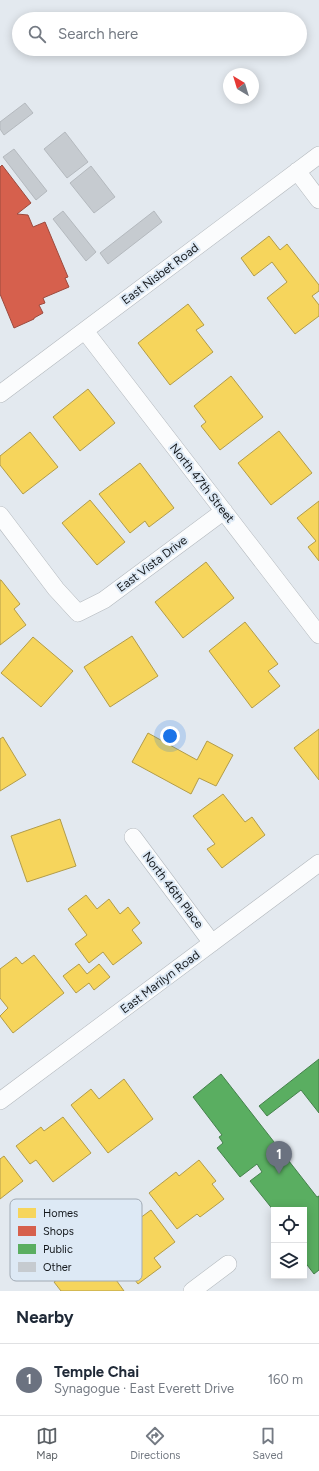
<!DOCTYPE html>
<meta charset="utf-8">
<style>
:root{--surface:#fff;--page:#f6f6f7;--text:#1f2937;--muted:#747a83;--line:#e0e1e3;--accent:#5c6166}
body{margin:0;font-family:Figtree,sans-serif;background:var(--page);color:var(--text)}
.controls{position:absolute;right:12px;bottom:12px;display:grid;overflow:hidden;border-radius:0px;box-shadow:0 2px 10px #0003}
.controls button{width:36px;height:36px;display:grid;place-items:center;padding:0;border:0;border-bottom:1px solid var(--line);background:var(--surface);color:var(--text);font:20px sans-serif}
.compass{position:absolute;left:223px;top:68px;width:36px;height:36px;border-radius:50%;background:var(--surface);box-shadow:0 2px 10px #0003;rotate:322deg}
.you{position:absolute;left:170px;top:736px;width:14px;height:14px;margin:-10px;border:3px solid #fff;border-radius:50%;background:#1a73e8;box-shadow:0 0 0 6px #1a73e833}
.badge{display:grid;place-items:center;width:26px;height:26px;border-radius:50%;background:var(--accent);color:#fff;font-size:13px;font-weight:700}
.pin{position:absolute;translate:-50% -33px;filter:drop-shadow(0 1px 2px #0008)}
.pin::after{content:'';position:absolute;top:21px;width:14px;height:12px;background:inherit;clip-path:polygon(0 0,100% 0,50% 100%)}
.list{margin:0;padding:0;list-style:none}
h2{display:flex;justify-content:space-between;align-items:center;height:52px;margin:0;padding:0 16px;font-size:17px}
h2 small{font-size:13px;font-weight:400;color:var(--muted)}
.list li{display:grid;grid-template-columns:26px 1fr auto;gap:12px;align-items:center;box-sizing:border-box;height:72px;padding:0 16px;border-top:1px solid var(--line)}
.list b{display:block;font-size:15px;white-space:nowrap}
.list p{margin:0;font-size:13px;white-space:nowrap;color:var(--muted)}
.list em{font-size:13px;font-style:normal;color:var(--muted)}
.icon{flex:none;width:22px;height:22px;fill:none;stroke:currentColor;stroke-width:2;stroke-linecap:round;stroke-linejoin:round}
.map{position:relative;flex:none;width:319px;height:1291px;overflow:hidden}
.search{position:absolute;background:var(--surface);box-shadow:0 2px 10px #0003;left:12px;right:12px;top:12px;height:44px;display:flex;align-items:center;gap:10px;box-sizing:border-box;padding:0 14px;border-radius:22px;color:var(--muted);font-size:15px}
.sheet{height:124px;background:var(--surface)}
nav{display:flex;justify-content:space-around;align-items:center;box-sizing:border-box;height:56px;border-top:1px solid var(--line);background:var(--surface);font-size:11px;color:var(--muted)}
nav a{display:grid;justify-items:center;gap:2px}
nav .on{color:var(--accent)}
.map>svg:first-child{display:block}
</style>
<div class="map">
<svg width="319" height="1291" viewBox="0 0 319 1291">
<rect width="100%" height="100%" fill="#e3e9ef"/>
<path fill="#f6d55c" stroke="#b29c49" d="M269,236L280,250L287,244L319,285V291L312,296L319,305V316L295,334L267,298L287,282L272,262L254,276L241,258Z
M188,304L204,325L196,330L213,352L170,385L138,343Z
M231,376L263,417L220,450L201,426L206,422L194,406Z
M88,389L115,423L80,451L53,417Z
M279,431L312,473L271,505L238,463Z
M30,432L58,467L23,494L0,465V456Z
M140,463L174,508L149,527L145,521L130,533L99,494Z
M90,500L125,542L97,565L62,523Z
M319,501V561L308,547L316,541L297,518Z
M206,562L234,598L183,638L155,602Z
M0,580H1L20,604L14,609L26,625L0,645Z
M245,622L278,664L268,671L280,686L252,708L209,651Z
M132,636L158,676L110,707L84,667Z
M33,637L73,671L41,707L1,673Z
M319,729V780L294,748Z
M148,733L197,760L207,741L233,755L216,786L199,778L191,794L132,762Z
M3,737L26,775L0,791V739Z
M223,794L245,822L252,817L265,835L222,868L207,849L215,844L193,816Z
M60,819L76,866L27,882L11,836Z
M86,895L97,909L109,899L120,914L128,907L140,923L132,930L142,943L113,965L103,952L89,963L75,944L87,935L68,909Z
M34,955L64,993L13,1033L0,1016L8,1008L0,998V969L16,957L22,964Z
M79,964L87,974L99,964L110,977L94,990L89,983L76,993L63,976Z
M124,1079L153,1119L108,1153L71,1105L91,1089L99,1099Z
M63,1117L91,1153L53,1182L36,1160L30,1164L16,1146L41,1127L44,1131Z
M4,1156L23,1181L0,1199V1159Z
M199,1160L216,1181L212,1184L224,1199L200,1217L197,1214L177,1229L149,1193L176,1172L179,1176Z
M151,1210L175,1242L154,1258L161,1267L138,1284L125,1267L131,1262L113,1238Z
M96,1252L124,1291H61L54,1282Z"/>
<path fill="#d6604d" stroke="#9c4a3e" d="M2,165L31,203L17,214L28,215L33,227L45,222L68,277L65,278L69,287L43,298L45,303L39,305L43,313L34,318V319L14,328L0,294V167Z"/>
<path fill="#5aae61" stroke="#45814c" d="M319,1059V1113L301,1090L267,1116L259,1106Z
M221,1074L317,1197L319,1196V1270L314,1274L304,1261V1210H274V1211L250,1181L262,1172L257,1164L240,1177L217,1148L223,1143L219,1137L222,1135L193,1097Z"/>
<path fill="#c6cbd0" stroke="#b4b9be" d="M25,103L33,113L4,135L0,129V122Z
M65,132L88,162L67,178L44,149Z
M14,149L47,191L36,200L3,157Z
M91,166L115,197L94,213L70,183Z
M63,211L96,252L86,261L53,219Z
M154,211L162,222L108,264L100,253Z"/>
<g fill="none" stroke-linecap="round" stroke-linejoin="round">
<g stroke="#b3b8bd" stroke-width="18">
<path id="minor" d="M297,171L319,200
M85,331L319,635
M0,394L319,155
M0,515L56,589L78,613L104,600L224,511
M133,837L212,943
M0,1101L319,863
M192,1291L228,1264"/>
</g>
<use href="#minor" stroke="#fbfcfd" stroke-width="17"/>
</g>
<g text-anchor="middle" stroke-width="4" stroke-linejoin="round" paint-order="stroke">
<g font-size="12" fill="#14181c" stroke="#dde9f5">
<text transform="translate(160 274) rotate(-37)" y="4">East Nisbet Road</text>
<text transform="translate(202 483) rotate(52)" y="4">North 47th Street</text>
<text transform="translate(152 564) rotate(-37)" y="4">East Vista Drive</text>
<text transform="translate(173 890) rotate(53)" y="4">North 46th Place</text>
<text transform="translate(160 982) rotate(-37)" y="4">East Marilyn Road</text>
</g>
</g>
<rect x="10" y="1199" width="132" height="82" rx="6" fill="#dde9f5" stroke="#a1aab4" stroke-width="1"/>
<rect x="18" y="1208" width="18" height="10" fill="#f6d55c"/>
<rect x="18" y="1226" width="18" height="10" fill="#d6604d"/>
<rect x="18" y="1244" width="18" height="10" fill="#5aae61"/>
<rect x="18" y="1262" width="18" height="10" fill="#c6cbd0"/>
<g font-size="11" fill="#14181c">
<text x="43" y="1217">Homes</text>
<text x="43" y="1235">Shops</text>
<text x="43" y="1253">Public</text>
<text x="43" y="1271">Other</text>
</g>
</svg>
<div class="controls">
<button><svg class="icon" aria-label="locate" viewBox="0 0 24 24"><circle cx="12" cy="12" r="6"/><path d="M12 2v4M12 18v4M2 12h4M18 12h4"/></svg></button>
<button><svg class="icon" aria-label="layers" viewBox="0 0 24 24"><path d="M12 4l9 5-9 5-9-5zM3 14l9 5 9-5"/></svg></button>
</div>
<svg class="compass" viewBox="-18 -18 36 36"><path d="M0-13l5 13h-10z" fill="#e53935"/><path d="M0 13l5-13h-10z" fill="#747a83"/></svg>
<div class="you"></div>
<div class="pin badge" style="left:279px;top:1174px;background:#6b7280">1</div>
<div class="search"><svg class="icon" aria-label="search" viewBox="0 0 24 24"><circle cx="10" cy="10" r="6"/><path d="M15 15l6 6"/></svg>Search here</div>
</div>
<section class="sheet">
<h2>Nearby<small></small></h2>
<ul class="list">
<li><span class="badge" style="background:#6b7280">1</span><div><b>Temple Chai</b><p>Synagogue · East Everett Drive</p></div><em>160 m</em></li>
</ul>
</section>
<nav>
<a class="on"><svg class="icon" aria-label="map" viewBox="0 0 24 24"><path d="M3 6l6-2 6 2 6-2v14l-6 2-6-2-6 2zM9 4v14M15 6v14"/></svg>Map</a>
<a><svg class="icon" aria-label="directions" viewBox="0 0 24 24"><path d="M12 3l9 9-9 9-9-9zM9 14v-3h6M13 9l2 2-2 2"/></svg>Directions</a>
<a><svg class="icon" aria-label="saved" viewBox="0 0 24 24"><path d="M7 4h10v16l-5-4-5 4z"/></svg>Saved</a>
</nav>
